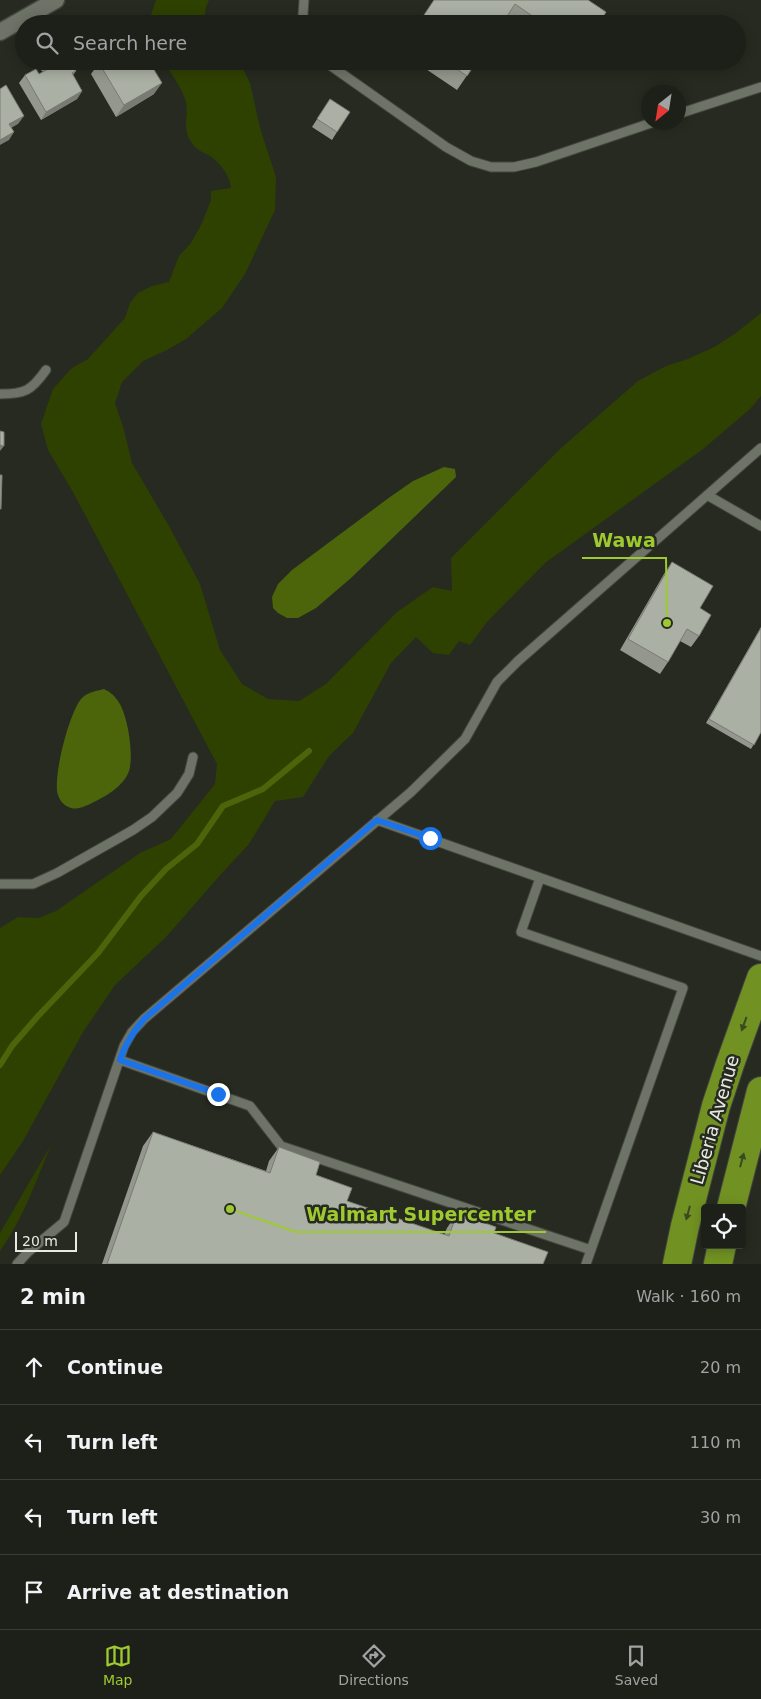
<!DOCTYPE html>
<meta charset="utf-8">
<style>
:root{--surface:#1c2018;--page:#252821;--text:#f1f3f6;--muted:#a0a3a2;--line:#3a3e37;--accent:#9eca2f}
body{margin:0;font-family:"DejaVu Sans",sans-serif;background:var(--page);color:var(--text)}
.controls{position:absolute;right:15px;bottom:15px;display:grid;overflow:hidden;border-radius:5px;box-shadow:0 2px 12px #0003}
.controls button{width:45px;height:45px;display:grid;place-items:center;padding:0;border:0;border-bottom:1px solid var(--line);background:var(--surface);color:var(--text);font:25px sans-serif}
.compass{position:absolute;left:641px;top:85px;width:45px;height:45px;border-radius:50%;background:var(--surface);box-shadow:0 2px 12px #0003;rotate:210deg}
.scale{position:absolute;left:15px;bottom:12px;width:62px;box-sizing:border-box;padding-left:5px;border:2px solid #e7eae3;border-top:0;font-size:14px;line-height:18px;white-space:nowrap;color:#e7eae3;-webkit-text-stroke:4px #262a20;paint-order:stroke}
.stop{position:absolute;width:15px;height:15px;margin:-11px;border:4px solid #1a73e8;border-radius:50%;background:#fff}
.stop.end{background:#1a73e8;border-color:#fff;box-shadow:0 1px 5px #0008}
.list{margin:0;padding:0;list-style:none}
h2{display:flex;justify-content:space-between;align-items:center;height:65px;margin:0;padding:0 20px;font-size:21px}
h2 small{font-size:16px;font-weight:400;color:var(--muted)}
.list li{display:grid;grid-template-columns:32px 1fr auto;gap:15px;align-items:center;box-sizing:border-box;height:75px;padding:0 20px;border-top:1px solid var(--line)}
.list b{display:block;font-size:19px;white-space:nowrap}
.list em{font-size:16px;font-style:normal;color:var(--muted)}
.icon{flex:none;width:28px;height:28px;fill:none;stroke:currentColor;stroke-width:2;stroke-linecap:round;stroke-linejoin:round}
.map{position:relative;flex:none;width:761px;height:1264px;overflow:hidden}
.search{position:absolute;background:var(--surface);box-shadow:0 2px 12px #0003;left:15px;right:15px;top:15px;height:55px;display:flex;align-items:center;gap:12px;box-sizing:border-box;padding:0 18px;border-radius:28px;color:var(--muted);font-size:19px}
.sheet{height:365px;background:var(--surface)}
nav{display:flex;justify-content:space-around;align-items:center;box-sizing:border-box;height:70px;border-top:1px solid var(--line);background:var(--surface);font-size:14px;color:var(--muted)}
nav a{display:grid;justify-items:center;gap:2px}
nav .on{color:var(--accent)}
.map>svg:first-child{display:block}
</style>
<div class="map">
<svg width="761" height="1264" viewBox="0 0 761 1264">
<rect width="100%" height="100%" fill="#262a20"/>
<path fill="#2f4100" d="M156,0H209C205,8 203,16 208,24H151L150,18Z
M164,61H239L250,83L260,128L276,177L275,210L245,274L222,308L186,339L167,350L143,361L122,382L115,403L124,430L132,463L169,526L200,584L220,650L242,684L268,699L299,701L326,684L397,612L433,587L452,591L451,558L560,449L638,381L666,366L688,359L716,346L736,333L761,313V396L750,409L703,449L545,563L487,622L470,645L459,641L449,655L433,653L416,637L391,663L353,733L329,756L303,797L275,801L249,844L222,873L166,937L115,985L83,1032L23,1141L0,1175V928L18,917L38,918L56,911L140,853L171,839L215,784L217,764L73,492L48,450L41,424L53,389L72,368L88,359L125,318L130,303L138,293L152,286L169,282L179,256L191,243L202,223L211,200V191L231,188C230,177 223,167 214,159C205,151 198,154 190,140C182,127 189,114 186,102C182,87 171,75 164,61Z
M51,1145C36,1181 23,1219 0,1251V1233Z"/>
<path fill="#4c650b" d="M444,467L455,469L456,477L351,578L316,608L298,618H287L278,613L273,608L272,597L278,584L292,570L390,497L413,481Z
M104,689C110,692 114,695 118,701C128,715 134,755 129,771C124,786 105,797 92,803C86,806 77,810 71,808C64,806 60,801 58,795C52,779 70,708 83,697C89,692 96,691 104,689Z"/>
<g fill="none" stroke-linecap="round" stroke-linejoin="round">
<path stroke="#4c650b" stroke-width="6" d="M0,1065L12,1046L38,1016L98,953L141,896L166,869L197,844L223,806L263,789L309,751"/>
<g stroke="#43463d" stroke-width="11">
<path id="lane" d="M304,0L303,14L305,24
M324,61L446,147L471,161L491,167H514L536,162L654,122
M678,114L761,87
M0,394C25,394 31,391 46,370
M707,495L761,526
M377,820L761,956
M540,878L521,932L683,988L586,1264
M0,884H33L57,873L133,830L152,817L177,793L189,774L193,757
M120,1060L250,1106L281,1146L591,1250
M17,1264L28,1252L64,1222L124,1046L132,1032L144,1019L411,792L465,739L497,682L518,661L761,448"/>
</g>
<g stroke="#43463d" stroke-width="19">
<path id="street" d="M0,32L56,0"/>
</g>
<g stroke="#43463d" stroke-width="30">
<path id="highway" d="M731,1208L761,1091
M677,1264L685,1226L716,1106L730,1064L761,978
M718,1264L722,1245"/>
</g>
<use href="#lane" stroke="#6e7367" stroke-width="9"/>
<use href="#street" stroke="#6e7367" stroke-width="16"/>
<use href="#highway" stroke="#719222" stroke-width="28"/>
</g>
<path fill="#93978d" d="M434,0H588L599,24H512L505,19Z
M153,61L151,65L154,94L116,117L91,74L99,63Z
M414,61H477L457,90Z
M47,62L76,71L73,75L82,91L77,99L41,120L19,83L25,75L39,74L43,72L41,70Z
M330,99L337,132L332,140L312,127Z
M672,562L700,608L699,636L691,647L680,641L668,662L660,674L620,650L664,574Z
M761,627V732L751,749L706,723Z
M153,1132L266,1171L269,1161L279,1147L347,1201L444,1235L447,1228L457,1213L494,1233L543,1264H102L143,1146Z"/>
<path fill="#787b73" d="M162,83L154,94L116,117L124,105Z
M82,91L77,99L41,120L46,112Z
M24,116L18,124L4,132L9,124Z
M14,132L9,140L0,145V140Z
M0,445L4,446L0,451Z"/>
<path fill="#abb0a4" stroke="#787b73" d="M434,0H588L606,12L599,24H544L515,4L502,24H418Z
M48,61H70L76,71L72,73L82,91L46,112L25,75L36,69L39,74L50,68L47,62Z
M101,61H153L150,63L162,83L124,105L99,63Z
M445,61H477L467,76Z
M6,85L24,116L9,124L14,132L0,140V89Z
M330,99L350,112L337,132L317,119Z
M0,431L4,432V446L0,445Z
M0,475H2L1,509H0Z
M672,562L713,586L700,608L711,615L699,636L687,629L668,662L628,639Z
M761,628V732L754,745L709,719Z
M153,1132L270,1173L279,1147L320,1162L316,1175L352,1188L347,1201L449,1236L457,1213L496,1227L494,1233L548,1252L543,1264H107Z"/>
<defs><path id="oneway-solid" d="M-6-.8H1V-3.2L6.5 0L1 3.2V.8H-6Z" transform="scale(1.25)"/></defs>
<g fill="#3c4921">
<use href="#oneway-solid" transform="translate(744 1024) rotate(110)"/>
<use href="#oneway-solid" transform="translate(742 1160) rotate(-75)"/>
<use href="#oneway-solid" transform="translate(688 1213) rotate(105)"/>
</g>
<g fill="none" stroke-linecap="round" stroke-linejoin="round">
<path stroke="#1a73e8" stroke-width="6" d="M218,1094L120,1060C125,1044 133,1032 144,1019L377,820L430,838"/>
</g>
<g text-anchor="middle" stroke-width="5" stroke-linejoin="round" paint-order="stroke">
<g font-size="18" fill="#e7eae3" stroke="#262a20">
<text transform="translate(715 1120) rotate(-74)" y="6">Liberia Avenue</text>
</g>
</g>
<path fill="none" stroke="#9eca2f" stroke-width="2" d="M667 623L666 558H582M230 1209L296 1232H546"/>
<g fill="#9eca2f" stroke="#262a20" stroke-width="2">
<circle cx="667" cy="623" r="5"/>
<circle cx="230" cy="1209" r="5"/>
</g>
<g font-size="19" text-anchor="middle" font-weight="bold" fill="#9eca2f" stroke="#262a20" stroke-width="5" stroke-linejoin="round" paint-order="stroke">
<text x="624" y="547">Wawa</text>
<text x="421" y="1221">Walmart Supercenter</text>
</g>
</svg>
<div class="controls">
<button><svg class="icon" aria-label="locate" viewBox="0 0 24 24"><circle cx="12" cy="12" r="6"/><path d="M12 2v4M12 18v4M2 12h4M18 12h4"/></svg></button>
</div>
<svg class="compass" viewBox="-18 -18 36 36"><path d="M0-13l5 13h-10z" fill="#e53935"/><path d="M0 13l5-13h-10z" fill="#a0a3a2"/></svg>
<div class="scale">20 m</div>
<div class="stop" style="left:430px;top:838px"></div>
<div class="stop end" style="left:218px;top:1094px"></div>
<div class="search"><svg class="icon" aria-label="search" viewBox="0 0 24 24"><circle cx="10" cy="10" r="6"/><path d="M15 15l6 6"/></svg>Search here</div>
</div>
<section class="sheet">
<h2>2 min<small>Walk · 160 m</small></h2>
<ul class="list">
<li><svg class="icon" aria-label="ahead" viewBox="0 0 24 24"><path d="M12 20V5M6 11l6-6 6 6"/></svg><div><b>Continue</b></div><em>20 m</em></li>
<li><svg class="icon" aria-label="left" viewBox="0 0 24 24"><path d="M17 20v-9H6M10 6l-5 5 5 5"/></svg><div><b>Turn left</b></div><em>110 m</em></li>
<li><svg class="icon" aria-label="left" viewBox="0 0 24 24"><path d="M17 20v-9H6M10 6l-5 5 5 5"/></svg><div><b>Turn left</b></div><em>30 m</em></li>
<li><svg class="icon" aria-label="arrive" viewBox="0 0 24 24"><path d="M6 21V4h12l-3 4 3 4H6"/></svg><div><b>Arrive at destination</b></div></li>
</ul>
</section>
<nav>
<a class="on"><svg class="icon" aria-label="map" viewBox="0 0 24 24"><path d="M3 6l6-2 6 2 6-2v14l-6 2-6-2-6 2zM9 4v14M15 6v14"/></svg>Map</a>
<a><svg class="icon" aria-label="directions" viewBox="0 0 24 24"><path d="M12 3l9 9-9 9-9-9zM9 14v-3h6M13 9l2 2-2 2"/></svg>Directions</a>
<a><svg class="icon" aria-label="saved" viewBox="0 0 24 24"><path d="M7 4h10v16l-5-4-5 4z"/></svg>Saved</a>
</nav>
